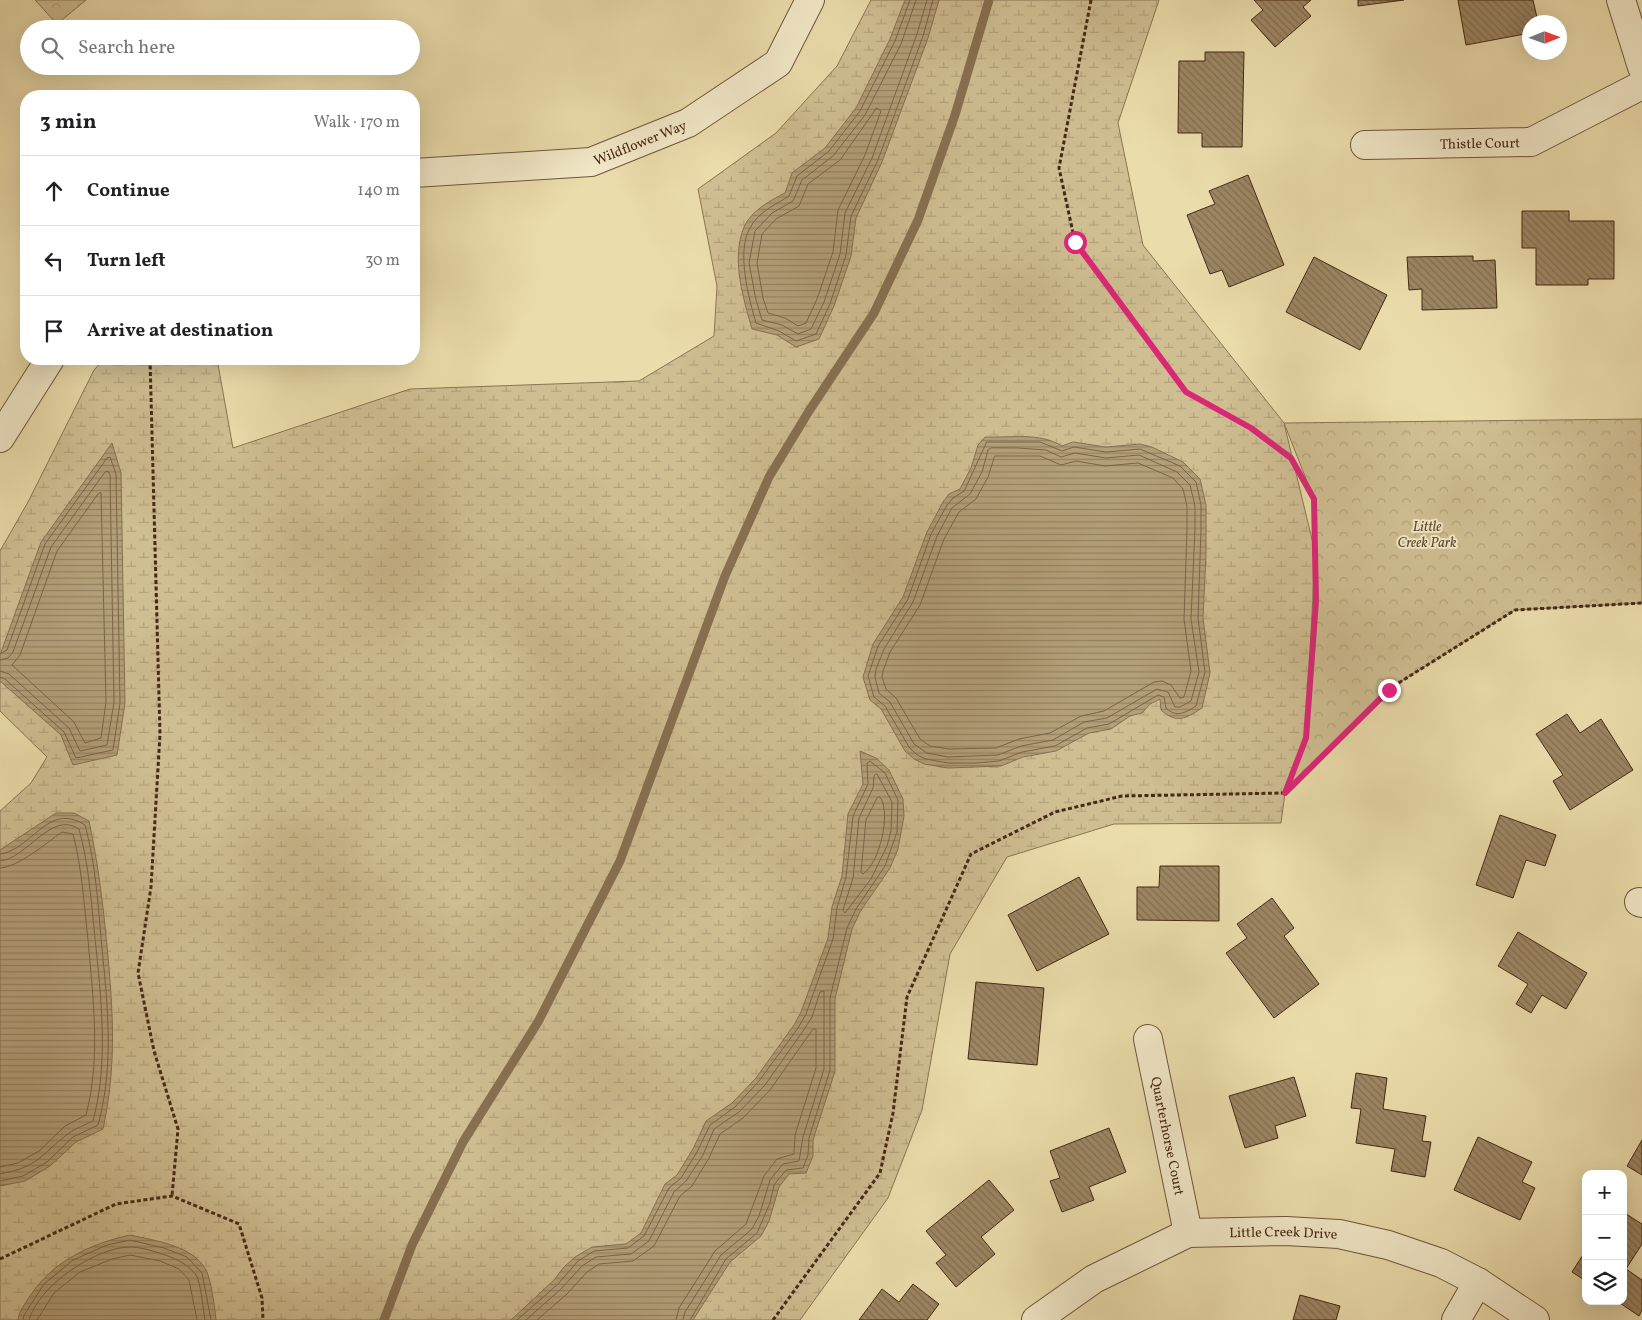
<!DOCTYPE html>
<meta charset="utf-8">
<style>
:root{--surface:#fff;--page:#f2f2f2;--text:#202124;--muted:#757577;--line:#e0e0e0}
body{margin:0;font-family:Vollkorn,serif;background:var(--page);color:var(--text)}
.controls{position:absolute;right:15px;bottom:15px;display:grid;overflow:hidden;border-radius:10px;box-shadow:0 5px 20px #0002}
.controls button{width:45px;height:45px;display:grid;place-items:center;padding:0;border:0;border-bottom:1px solid var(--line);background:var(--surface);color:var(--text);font:25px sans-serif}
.compass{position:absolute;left:1522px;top:15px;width:45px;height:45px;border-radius:50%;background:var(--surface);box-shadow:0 5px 20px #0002;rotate:89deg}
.stop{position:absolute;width:15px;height:15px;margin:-11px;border:4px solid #db2777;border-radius:50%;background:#fff}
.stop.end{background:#db2777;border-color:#fff;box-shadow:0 1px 5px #0008}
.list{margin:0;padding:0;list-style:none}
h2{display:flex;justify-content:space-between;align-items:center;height:65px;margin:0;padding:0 20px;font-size:21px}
h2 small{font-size:16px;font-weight:400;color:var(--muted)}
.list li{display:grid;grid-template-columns:32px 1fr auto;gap:15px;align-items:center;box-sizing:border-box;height:70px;padding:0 20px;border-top:1px solid var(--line)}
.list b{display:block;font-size:19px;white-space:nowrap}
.list em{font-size:16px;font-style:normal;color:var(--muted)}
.icon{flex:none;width:28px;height:28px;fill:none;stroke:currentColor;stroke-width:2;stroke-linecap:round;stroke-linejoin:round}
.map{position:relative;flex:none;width:1642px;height:1320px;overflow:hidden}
.search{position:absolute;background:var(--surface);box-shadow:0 5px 20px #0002;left:20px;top:20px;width:400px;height:55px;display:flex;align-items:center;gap:12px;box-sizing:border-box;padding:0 18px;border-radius:28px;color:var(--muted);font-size:19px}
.panel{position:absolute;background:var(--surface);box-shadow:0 5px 20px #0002;left:20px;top:90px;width:400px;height:275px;border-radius:20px}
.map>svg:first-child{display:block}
</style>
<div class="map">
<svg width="1642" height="1320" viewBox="0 0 1642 1320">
<defs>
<pattern id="forest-crowns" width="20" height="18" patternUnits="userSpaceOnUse" patternTransform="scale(1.25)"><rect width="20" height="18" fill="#cfbe92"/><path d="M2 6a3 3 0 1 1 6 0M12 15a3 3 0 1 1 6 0" fill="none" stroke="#b3a37d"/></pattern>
<pattern id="wetland-marsh" width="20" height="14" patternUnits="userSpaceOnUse" patternTransform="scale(1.25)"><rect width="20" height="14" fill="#cfbe92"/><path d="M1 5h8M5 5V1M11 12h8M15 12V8" fill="none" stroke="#b3a37d"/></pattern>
<pattern id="water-rules" width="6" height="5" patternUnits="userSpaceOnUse" patternTransform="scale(1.25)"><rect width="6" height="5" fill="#b39f78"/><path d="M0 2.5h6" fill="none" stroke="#938261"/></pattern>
<pattern id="building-back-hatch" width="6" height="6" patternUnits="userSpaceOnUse" patternTransform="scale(1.25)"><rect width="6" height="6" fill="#9c8663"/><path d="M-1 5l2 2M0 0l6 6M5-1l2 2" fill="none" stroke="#816e50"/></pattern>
</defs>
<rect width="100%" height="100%" fill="#ebdcab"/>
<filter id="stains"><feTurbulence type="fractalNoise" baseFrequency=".004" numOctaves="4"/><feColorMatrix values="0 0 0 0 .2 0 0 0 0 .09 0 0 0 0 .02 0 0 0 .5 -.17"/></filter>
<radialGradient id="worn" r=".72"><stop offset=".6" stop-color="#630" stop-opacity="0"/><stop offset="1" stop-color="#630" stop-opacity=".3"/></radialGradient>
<path fill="url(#forest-crowns)" stroke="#8a7454" d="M35,0H86L57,24Z
M1642,419V603L1515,610L1389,689L1285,793L1306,738L1316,601L1314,499L1284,423Z"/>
<path fill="url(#wetland-marsh)" stroke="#8a7454" d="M871,0H1159L1118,123L1143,245L1284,423L1315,552L1306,738L1285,793L1281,823L1114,824L1007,857L950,954L922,1110L888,1198L800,1320H0V811L31,783L47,757L0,711V551L28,502L94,370L104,359H217L233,448L410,389L639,381L714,336L717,286L698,189L776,133L837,66Z"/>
<path fill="url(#water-rules)" stroke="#877050" d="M905,0H939L928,38L882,162L856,218L851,256L834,306L819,339L796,347L777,335L752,329C743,297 731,259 744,227C751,211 771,200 785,193L792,173L825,148L856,108L890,39Z
M985,437C1011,438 1039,432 1062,446L1073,442L1106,447L1140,444L1152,447L1183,462L1200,479L1206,505V555L1203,618L1210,673L1202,708C1185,719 1177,724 1161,710L1160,699L1150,704L1142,713L1130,716L1111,729L1089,733L1056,751L1023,757L1001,766L948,768L924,764L914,759L905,751L881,709L870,700L863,677L873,644L903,597L927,532L943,502L949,494L960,489L971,468L978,445Z
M112,443L121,473L125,703L117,755L73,765L61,735L0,681V655L41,542Z
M860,751L876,758L889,770L903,799L904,816L898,849L890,868L860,912L852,929L835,999V1071L813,1140V1156L806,1173L789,1174L779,1187L769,1221L761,1236L730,1262L693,1320H511L554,1280L564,1267L575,1257L592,1247L626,1244L641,1233L665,1184L677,1175L693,1149L706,1121L732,1103L756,1078L794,1025L801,1012L828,938L832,907L842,876L848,814L863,784Z
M56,813H74L89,821C98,863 103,904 107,946C113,1011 117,1064 103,1129L76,1142L50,1166L25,1181L0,1186V850Z
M130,1235C156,1241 192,1245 206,1270C211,1279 215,1309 216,1320H18C19,1311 25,1304 30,1296C53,1261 90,1244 130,1235Z"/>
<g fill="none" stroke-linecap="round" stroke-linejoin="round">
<path stroke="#7c6446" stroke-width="1" d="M910,0L895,41L860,111L829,151L797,176L789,196C775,205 758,212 750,228C736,251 749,299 756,323L779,331L796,341L816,334L830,304L846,255L851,216L878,160L923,36L933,0
M916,0L901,44L865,115L833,156L802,180L793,201L772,213L755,231L749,263L756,300L762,320L782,325L798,334L811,329L824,302L840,254L845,213L872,158L917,34L927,0
M877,108L881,111L865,155L838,210L833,252L817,299L806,323L798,326L785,318L768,313L763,298L757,263L762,234L776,219L799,206L808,184L840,160Z
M987,442H1040L1062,451L1074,447L1106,452L1140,449L1180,466L1196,482L1201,505V529L1198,618L1205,672L1196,706C1185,713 1176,718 1166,708L1164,697L1158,695L1109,724L1087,728L1055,746L1022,752L999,761L976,763H948L926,759L917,755L909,747L885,706L874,697L868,676L878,646L908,599L931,534L947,505L953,498L964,491Z
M1018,448L1046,450L1061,457L1075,453L1106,458L1139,455L1177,472L1190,485L1195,506V529L1191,619L1199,672L1191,701L1180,707H1175L1168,692L1157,689L1107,718L1084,722L1053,740L1021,746L998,755L948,757L927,753L914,744L890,702L879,693L875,677L876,669L884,649L913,602L937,536L952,508L970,494L982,472L988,450L991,448Z
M995,456H1040L1061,465L1076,461L1105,466L1138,463L1173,478L1183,489L1187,506V529L1184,619L1191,671L1184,697L1180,698L1171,685L1162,681L1154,682L1104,711L1081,716L1050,733L1019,739L996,748L949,749L930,746L920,739L896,698L886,689L882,677L883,671L890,652L920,605L944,539L959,512L976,499L988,477Z
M101,493L106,702L101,738L85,743L74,722L12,665L20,655L57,551L98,494Z
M0,654L7,650L45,544L107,458L110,457L116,474L120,703L113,750L76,758L64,732L5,679L0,677
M0,660L8,658L13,652L51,547L105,472L108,471L110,475L114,702L107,745L80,751L69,728L9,674L0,671
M877,774L892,802L891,831L887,846L871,879L845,913L843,910L853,878L859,818L873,788L874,776Z
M880,797C892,813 879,864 863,874L861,872L866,820L877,798Z
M0,854C32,850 48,801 85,825C95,862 98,900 101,938C107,1000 115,1064 98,1125L73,1137L47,1162L23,1176L0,1181
M0,861C27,859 51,810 79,829C89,865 91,901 95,938C101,998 109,1061 93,1121C85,1125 76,1128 69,1133C40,1155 39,1167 0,1174
M0,868C19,867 46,843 62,832L73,834C82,868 84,904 88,940C93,998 101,1058 86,1115L65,1126L39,1151L18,1163L0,1167
M23,1320L24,1315L44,1284L73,1260L107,1245L130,1240L164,1248L187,1257L202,1273L211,1320
M29,1320C38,1286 96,1247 130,1247C141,1247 157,1252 168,1256C178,1260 189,1265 196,1275C201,1283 203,1309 205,1320
M37,1320L54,1293L80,1272L112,1259L130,1255L160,1261L179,1269L189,1280L197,1320
M517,1320L558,1284L578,1261L594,1251L628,1248L644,1236L669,1188L681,1178L697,1152L710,1125L735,1107L759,1081L798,1028L806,1014L833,939L837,908L846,877L853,816L868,784L867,763L870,761L885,773L898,800L897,832L885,866L856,909L847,928L830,998V1070L809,1138L808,1155L803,1168L786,1170L774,1185L770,1203L757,1233L726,1259L690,1320
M526,1320L562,1288L582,1266L596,1257L631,1254L649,1241L674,1192L686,1181L703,1155L714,1129L739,1112L765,1085L803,1031L812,1017L820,992L824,991V1069L803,1137L799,1161L783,1164L770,1180L759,1216L752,1229L721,1255L685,1312L683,1320
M537,1320L567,1294L587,1272L599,1264L633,1261L654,1246L680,1196L692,1186L709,1158L720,1134L743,1118L770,1090L813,1029H816V1068L795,1135L794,1154L777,1159L764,1176L746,1224L715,1251L679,1308L676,1320"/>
<path stroke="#877050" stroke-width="9" d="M384,1320L412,1245L463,1142L538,1022L620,861L725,576L769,477L809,411L874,313L918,220L955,115L989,0"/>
</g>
<path fill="url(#building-back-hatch)" stroke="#462915" d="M1254,0H1311L1303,7L1311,16L1275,47L1251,20L1263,10Z
M1358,0H1404L1358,6Z
M1458,0H1533L1538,22H1530V33L1466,45Z
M1205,52H1244L1242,147H1202V133H1178L1179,61H1205Z
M1248,175L1284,265L1229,287L1222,270L1210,274L1187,215L1215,204L1209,191Z
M1522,211H1569V221H1614V279H1588V285H1536V248H1522Z
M1473,256V261L1495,260L1497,308L1422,310V289L1409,290L1407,257Z
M1314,257L1387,295L1360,350L1286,312Z
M1567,714L1580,733L1601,719L1633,770L1570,810L1553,781L1563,775L1536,734Z
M1500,815L1556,835L1545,866L1526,860L1513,898L1476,885Z
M1160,866H1219V921L1137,920V887H1159Z
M1079,877L1109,934L1037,971L1008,915Z
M1272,898L1294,928L1284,936L1319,984L1274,1018L1226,953L1247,938L1237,924Z
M1518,932L1587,973L1566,1009L1542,995L1531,1013L1516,1004L1528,984L1498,966Z
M976,982L1044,988L1037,1065L968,1059Z
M1356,1073L1387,1078L1383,1109L1426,1116L1422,1141L1431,1142L1425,1177L1391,1171L1395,1149L1356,1143L1361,1109L1351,1108Z
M1294,1077L1306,1116L1275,1126L1278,1138L1245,1148L1229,1096Z
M1109,1128L1126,1172L1089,1187L1094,1200L1062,1212L1050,1181L1060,1178L1050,1151Z
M1478,1137L1532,1162L1522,1182L1535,1188L1520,1220L1454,1190Z
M1642,1140V1175L1627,1166Z
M989,1180L1014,1210L981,1237L995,1254L956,1287L936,1263L946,1255L926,1231Z
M1623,1212L1642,1224V1244L1626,1269L1642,1280V1310L1639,1316L1617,1301H1623Z
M1586,1250V1281L1572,1272Z
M913,1284L939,1304L927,1320H859L882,1289L899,1302Z
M1300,1295L1340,1306L1336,1320H1293Z"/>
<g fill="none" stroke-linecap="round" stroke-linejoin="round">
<g stroke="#6f563a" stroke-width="30">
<g id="minor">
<path d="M1621,0L1642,67"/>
<path id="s1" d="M1365,145L1531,142L1642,85"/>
<path id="s2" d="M414,173L591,162L688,123L778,63L810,0"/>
<path d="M0,438L50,359"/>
<path d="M1639,902L1642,903"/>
<path id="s3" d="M1148,1039L1188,1233"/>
<path id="s4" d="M1036,1320L1094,1279L1188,1233L1286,1231L1339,1234L1388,1245L1441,1263L1478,1282L1535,1320"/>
<path d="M1456,1320L1478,1282"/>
</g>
</g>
<path stroke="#462915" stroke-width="3" stroke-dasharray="4 2.5" stroke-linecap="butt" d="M1091,0L1059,168L1075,242L1186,392L1251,428L1291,459L1314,499L1316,601L1306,738L1286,790
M150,359L160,734L151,887L138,973L154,1051L178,1129L172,1196
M0,1259L116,1204L172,1196L239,1224L262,1298L263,1320
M773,1320L880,1173L893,1113L907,997L971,854L1055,812L1122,796L1285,793L1389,689L1515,610L1642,603"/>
<use href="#minor" stroke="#f2e8c8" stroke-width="28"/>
</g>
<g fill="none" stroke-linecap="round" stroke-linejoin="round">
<path stroke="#db2777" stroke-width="6" d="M1075,242L1186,392L1251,428L1291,458L1314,499L1316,601L1306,738L1285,793L1389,690"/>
</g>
<g text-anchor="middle" stroke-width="4" stroke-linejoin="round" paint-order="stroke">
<g font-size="14" fill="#462915" stroke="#f2e8c8">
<text dy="5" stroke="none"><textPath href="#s2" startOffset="230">Wildflower Way</textPath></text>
<text dy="5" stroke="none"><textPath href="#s1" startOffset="115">Thistle Court</textPath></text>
<text dy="5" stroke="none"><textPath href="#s3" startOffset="99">Quarterhorse Court</textPath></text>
<text dy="5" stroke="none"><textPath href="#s4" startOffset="271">Little Creek Drive</textPath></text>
</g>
<g font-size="14" font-style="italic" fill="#61472e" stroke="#f2e8c8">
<text x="1427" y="531">Little<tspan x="1427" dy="16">Creek Park</tspan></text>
</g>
</g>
<rect width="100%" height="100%" filter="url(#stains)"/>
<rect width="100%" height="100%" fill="url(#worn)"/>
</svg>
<div class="controls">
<button>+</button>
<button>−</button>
<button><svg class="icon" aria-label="layers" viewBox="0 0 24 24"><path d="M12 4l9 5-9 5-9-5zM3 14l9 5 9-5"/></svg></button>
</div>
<svg class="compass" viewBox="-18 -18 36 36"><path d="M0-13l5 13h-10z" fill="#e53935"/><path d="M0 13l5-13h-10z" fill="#757577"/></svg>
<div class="stop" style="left:1075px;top:242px"></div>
<div class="stop end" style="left:1389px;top:690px"></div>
<div class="search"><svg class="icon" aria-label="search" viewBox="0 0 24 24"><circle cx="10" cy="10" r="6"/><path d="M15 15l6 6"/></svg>Search here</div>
<section class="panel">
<h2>3 min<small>Walk · 170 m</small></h2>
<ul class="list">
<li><svg class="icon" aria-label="ahead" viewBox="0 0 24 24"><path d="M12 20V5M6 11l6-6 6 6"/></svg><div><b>Continue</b></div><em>140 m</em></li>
<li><svg class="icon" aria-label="left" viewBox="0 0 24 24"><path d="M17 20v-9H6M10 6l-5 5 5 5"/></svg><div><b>Turn left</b></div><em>30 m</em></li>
<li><svg class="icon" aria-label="arrive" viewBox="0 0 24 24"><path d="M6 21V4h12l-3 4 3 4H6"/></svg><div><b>Arrive at destination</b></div></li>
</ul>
</section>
</div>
